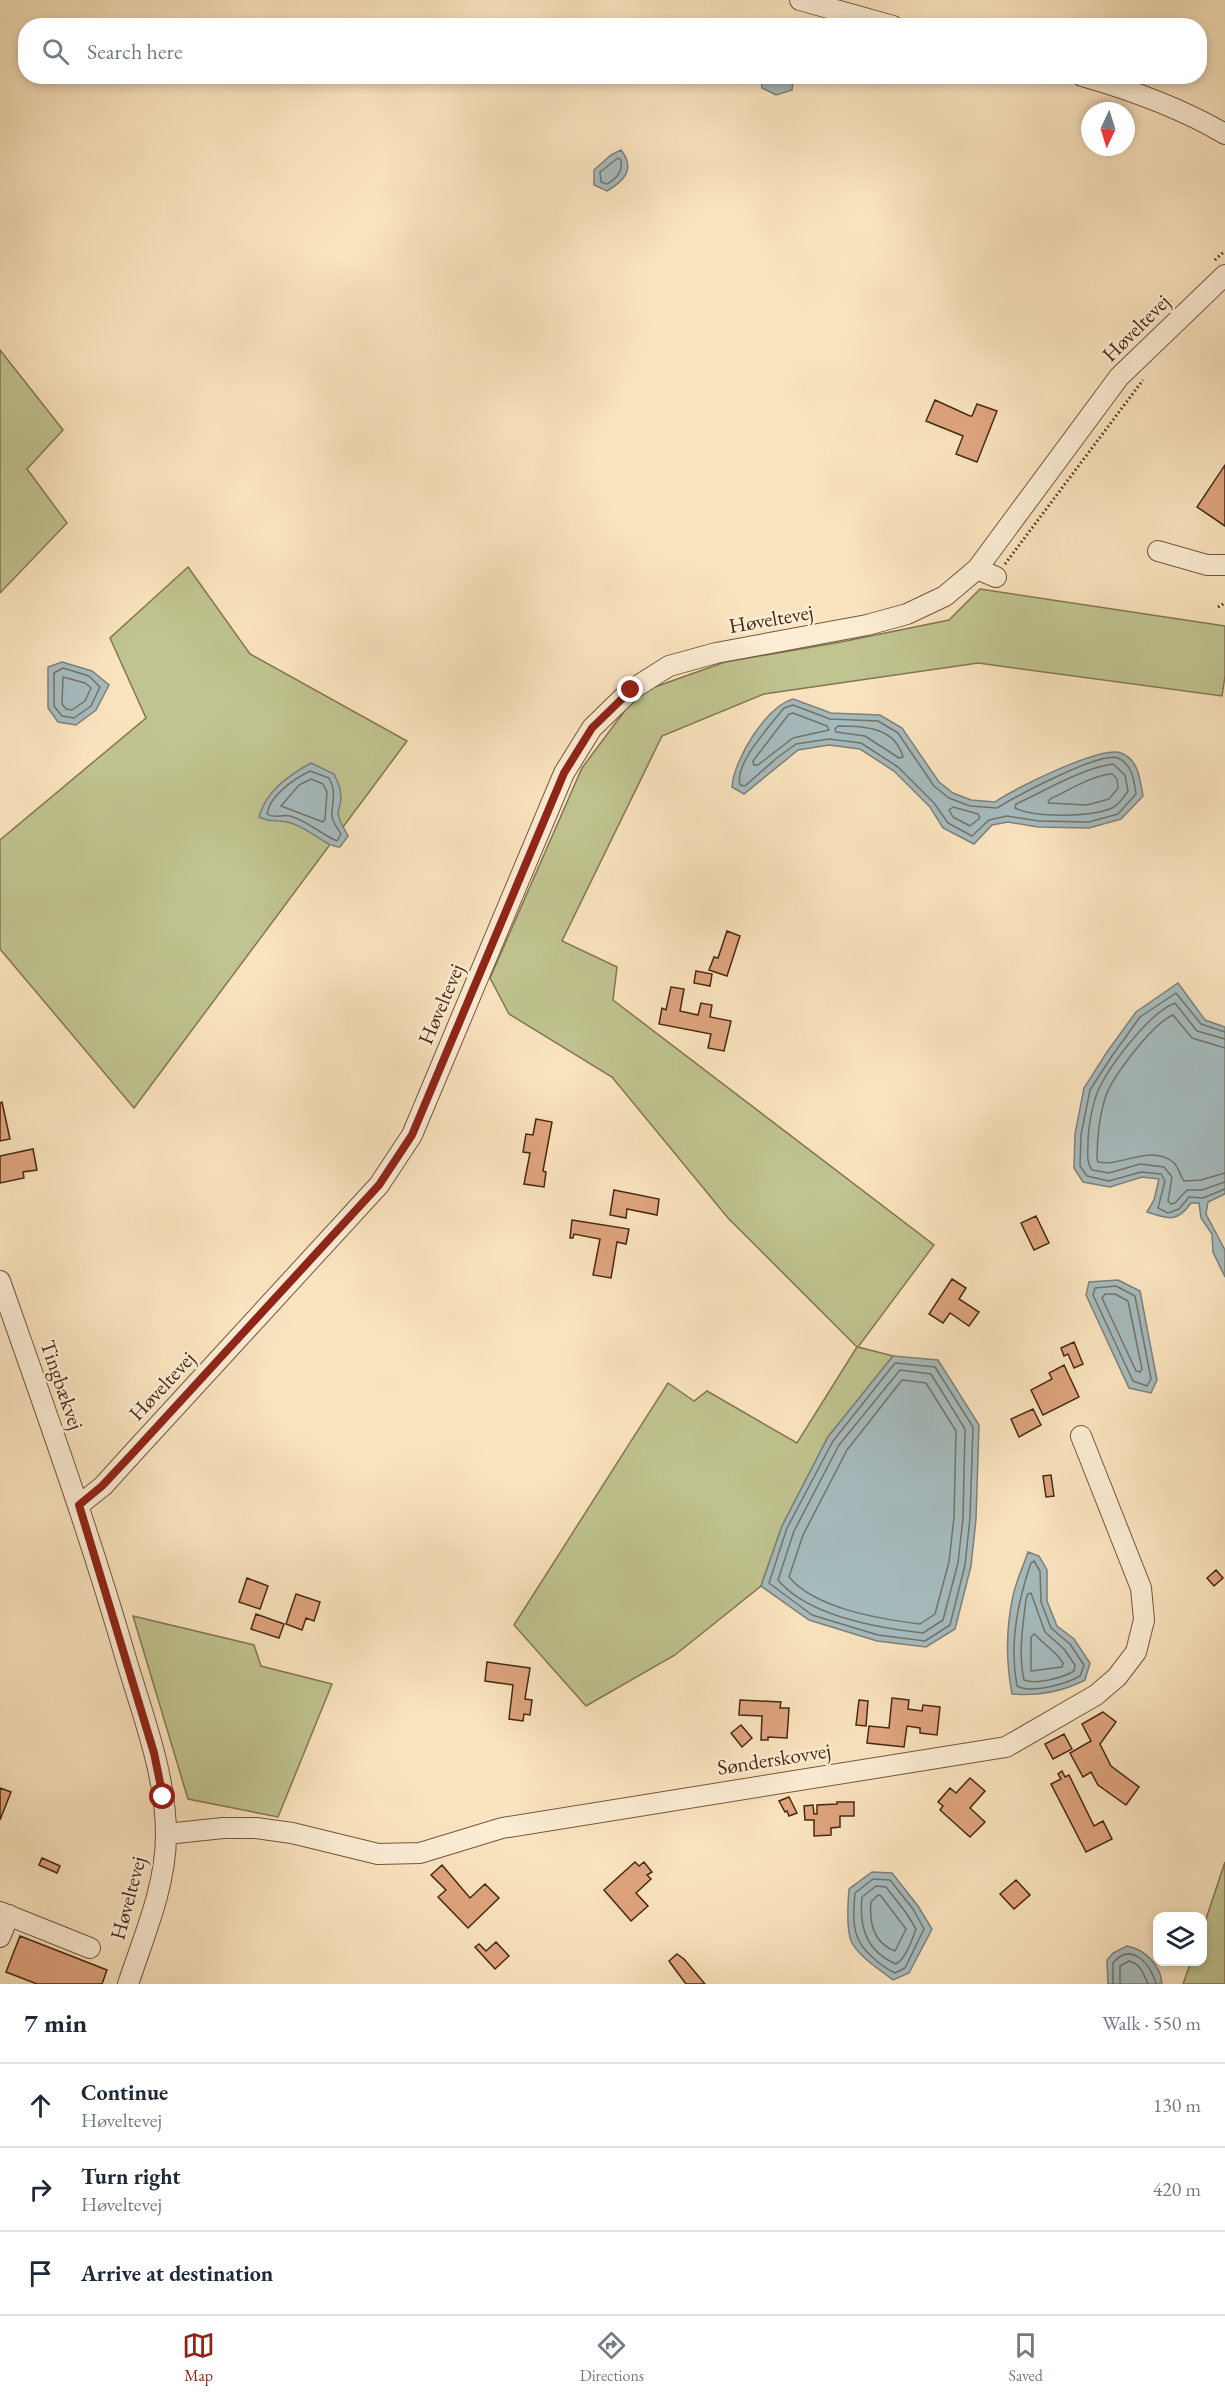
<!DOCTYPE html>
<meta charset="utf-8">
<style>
:root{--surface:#fff;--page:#f2f2f3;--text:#1f2937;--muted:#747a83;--line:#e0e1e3;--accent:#8f2418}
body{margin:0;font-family:"EB Garamond",serif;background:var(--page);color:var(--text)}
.controls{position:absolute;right:18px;bottom:18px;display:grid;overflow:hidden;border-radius:12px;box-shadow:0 3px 9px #0003}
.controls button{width:54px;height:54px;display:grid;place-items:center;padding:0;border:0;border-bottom:2px solid var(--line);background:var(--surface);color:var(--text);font:30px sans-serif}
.compass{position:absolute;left:1081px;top:102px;width:54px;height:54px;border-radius:50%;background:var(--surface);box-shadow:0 3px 9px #0003;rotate:184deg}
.stop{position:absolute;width:18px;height:18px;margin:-14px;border:4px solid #8f2418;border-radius:50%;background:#fff}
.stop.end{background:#8f2418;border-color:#fff;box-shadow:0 2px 6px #0008}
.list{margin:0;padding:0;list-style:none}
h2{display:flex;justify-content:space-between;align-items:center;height:78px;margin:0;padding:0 24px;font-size:26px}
h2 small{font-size:20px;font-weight:400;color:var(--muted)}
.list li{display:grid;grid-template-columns:39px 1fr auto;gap:18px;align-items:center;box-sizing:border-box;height:84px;padding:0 24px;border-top:2px solid var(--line)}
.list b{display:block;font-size:22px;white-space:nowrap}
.list p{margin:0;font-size:20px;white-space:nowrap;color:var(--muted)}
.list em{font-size:20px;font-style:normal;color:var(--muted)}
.icon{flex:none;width:33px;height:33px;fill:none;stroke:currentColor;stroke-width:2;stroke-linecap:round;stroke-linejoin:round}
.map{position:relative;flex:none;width:1225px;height:1984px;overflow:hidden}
.search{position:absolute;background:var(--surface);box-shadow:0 3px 9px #0003;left:18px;right:18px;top:18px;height:66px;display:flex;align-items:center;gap:15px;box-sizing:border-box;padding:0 21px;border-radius:24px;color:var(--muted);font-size:22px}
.sheet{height:330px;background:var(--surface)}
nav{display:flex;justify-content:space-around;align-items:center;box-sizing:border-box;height:84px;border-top:2px solid var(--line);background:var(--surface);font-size:16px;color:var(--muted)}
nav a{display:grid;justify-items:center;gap:3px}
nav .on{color:var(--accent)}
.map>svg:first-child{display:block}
</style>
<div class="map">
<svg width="1225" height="1984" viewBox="0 0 1225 1984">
<rect width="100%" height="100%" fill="#fae4bf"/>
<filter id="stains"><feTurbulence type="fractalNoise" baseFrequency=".00333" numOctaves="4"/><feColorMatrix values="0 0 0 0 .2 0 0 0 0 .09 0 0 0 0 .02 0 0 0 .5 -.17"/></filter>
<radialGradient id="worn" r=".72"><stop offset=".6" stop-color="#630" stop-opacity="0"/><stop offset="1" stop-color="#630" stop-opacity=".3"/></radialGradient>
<path fill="#c0c490" stroke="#847652" stroke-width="1.5" d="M0,350L63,430L27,469L67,523L0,593Z
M188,567L250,654L407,741L134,1108L0,949V840L146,718L110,638Z
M980,589L1225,626V676L1222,696L978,663L764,694L662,736L562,941L617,967L613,1000L934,1245L858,1347L893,1356L828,1437L782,1526L761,1586L675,1655L586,1706L514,1625L668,1383L694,1401L707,1391L797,1443L857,1347L728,1218L612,1077L509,1014L490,978L582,768L638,693L725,662L841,642L949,620Z
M133,1616L254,1645L261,1666L332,1684L278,1817L188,1799Z
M1225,1862V1984H1183L1191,1962H1202L1203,1928Z"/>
<path fill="#a5bbbe" stroke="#7f807a" stroke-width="1.5" d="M765,77H791L793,81L792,90L776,95L762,88L761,79Z
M621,150C636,169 624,181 607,191L594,185V170L611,155Z
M62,662L92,671L109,685L96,710L76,725L58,722L48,708V667Z
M793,699L831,713L880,715L902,728L939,782L953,793L971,800L995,802C1013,789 1102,745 1121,753C1139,760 1140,780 1143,796L1121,819L1089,828L1038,827L1008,822L992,825L974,844L943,828L930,807L894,771L860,749L829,745L798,750L744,794L732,787C734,759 766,707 793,699Z
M311,763L334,774L340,788L341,800L338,813L340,821L348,836L340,847C325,847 306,825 287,822C275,819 271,823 259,817C266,791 288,776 311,763Z
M1178,983L1205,1020L1225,1027V1194L1208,1202L1206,1214L1225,1250V1277L1213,1252L1212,1234L1201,1218L1199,1203H1191C1177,1223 1168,1219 1147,1212L1154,1200L1159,1179L1142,1177L1110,1187L1083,1182L1074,1168L1075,1134L1084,1088L1107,1052L1136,1012Z
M1118,1280L1140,1291L1157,1380L1151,1393L1129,1388L1086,1295L1089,1282Z
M893,1356L938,1360L979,1425L976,1519L971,1566L955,1629L926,1647L877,1641L809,1620L761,1586L782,1526L828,1437Z
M1028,1552L1039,1556L1047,1570V1601L1057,1626L1074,1639L1090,1663L1085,1680C1062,1692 1038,1696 1012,1694C1006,1662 1006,1628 1013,1596C1016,1581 1023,1567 1028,1552Z
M872,1872L892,1873L918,1906L932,1929L909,1973L893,1980C879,1969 859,1957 851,1941C846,1928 848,1902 849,1889Z
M1127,1946C1144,1949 1161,1965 1162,1984H1108L1107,1960L1113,1953Z"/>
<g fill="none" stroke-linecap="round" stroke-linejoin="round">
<path stroke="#767268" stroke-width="1.5" d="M618,158L621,160C623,172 617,178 607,184L601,182L600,172Z
M63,668L89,676L100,687L91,706L74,718L62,716L54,706V673Z
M63,677L85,683L91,688L85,701L72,710L66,709L62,704Z
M793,705L830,719L878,721L898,733L934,786L949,798L970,806L997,808C1015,797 1100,751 1118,758C1132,764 1134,780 1136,794L1118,814L1089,822L1039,821L1007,816L989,820L972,836L948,823L934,803L898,767L861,743L829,739L796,744L778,757L745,786L740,785C734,763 771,725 784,708Z
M793,713L827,726L829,730L793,738L758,765H754L753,761L789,714Z
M838,726C864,726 895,727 903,757L899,758L865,736L836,732L835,729Z
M1113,764L1125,775L1128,791C1125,796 1118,805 1112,808C1092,817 1035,818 1015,808L1016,804C1045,791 1082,768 1113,764Z
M310,771L329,778C336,791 333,798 332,812C331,821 337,827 341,834L337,841C322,835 308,821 290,816C281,814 274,819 267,814C270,795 294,779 310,771Z
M1112,774L1117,779L1118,788L1109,799L1087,805L1048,803L1050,799C1068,791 1092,775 1112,774Z
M311,779L323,784L327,792L325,819L323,822L281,806L299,785Z
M953,807L978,814L980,818L970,826L953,817L949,810Z
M1225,1032L1201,1024L1176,993L1140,1017L1112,1056L1090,1090L1081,1135L1080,1166L1087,1176L1109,1181L1141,1172L1161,1174L1165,1181L1158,1208L1168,1213L1179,1209L1189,1197L1203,1198L1225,1189
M1225,1039L1197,1031L1175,1003C1149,1013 1108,1067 1097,1093C1092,1107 1088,1128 1088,1143C1088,1153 1086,1162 1092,1170L1109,1173L1140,1164L1164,1167L1172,1177L1168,1201L1171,1204L1175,1203L1187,1190H1202L1225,1182
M1225,1048L1192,1038L1173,1015C1152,1024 1112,1077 1105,1098C1099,1118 1097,1139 1097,1159L1098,1162C1122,1167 1150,1144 1173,1162C1179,1167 1180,1176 1184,1181L1201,1180L1225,1173
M1116,1286L1135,1296L1151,1379L1147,1386L1133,1381L1093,1295L1095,1288Z
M1105,1294H1115L1128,1301L1142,1369L1140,1372L1136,1371L1102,1298Z
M895,1363L935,1367L973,1427L970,1518L965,1565L950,1625L925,1641L878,1635L812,1615L769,1583L787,1528L833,1441Z
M900,1370L931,1374L965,1429L963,1518L958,1563L943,1620L923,1633C878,1628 808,1616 778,1580L794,1531L839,1445Z
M902,1380L926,1383L956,1431L954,1517L949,1562L935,1614L920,1624C880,1619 816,1609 789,1577L803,1535L847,1450Z
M1034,1561L1040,1571L1041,1602L1051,1628L1070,1644L1084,1665L1080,1676C1066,1684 1031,1694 1017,1686C1009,1644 1017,1603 1031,1563Z
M1031,1593L1045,1632L1064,1649L1075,1665L1074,1671C1062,1678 1036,1685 1024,1680C1018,1653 1023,1626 1026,1599L1028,1594Z
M1034,1634L1057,1655L1063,1663L1062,1667L1031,1671V1637Z
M873,1879L890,1880L913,1909L924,1929L905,1968L895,1973C882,1967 861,1950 857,1936C852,1923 854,1906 855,1893Z
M876,1886L886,1887L907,1914L916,1929C912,1940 906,1958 896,1964C866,1951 859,1927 862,1897Z
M878,1895L881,1896L906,1929L895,1951C874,1943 869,1923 871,1902Z
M1113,1984V1963C1131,1941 1151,1964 1156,1984
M1120,1984V1966L1129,1961C1140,1963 1144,1975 1148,1984"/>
</g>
<path fill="#dfa57f" stroke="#472813" stroke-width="1.5" d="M935,400L970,416H972L977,404L997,411L977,462L956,454L963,436L926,421Z
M1225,465V526L1197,507Z
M727,931L740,936L727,976L709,970L714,957L718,958Z
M696,971L712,974L710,986L694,983Z
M671,987L684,989L680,1011L698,1015L701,1003L712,1005L710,1017L731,1021L724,1051L708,1048L711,1034L659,1024L662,1008L666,1010Z
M2,1102L10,1139L0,1141V1103Z
M536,1119L552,1122L543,1171L546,1172L544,1187L524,1184L530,1153L523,1152L526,1134L533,1135Z
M33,1149L37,1170L23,1172L24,1178L0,1183V1156Z
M614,1190L659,1199L657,1215L627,1209L626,1218L610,1215Z
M1036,1216L1049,1243L1034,1250L1021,1223Z
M572,1220L629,1229L626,1244L617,1242L611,1278L593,1275L600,1239L574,1234L573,1238H570Z
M952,1279L966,1288L959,1299L979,1312L969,1326L950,1313L943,1323L929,1314Z
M1074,1342L1083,1364L1074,1368L1068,1354L1064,1356L1061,1348Z
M1064,1365L1079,1397L1043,1415L1031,1390L1052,1379L1049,1373Z
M1033,1409L1041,1425L1019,1437L1011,1419Z
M1051,1475L1054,1496L1046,1497L1043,1476Z
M1216,1570L1223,1578L1214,1586L1207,1578Z
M247,1578L268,1586L260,1609L239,1602Z
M296,1594L320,1602L314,1621L306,1618L302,1630L286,1624Z
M256,1614L284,1624L279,1638L251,1629Z
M487,1662L530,1668L525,1699L532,1700L530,1715L524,1714L523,1721L509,1719L513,1685L485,1681Z
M892,1698L909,1700L908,1709L922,1711L923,1705L940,1707L937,1735L920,1733V1728L907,1726L904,1747L867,1743L869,1726L889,1728Z
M740,1700L781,1702L780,1708H789L787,1738L768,1737V1740H761L762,1716L739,1715Z
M859,1700L868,1701L866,1726L856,1725Z
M1103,1712L1116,1722L1100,1744L1111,1766L1139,1787L1126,1805L1098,1785L1091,1772L1083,1777L1070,1753L1091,1741L1082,1724Z
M741,1725L752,1738L742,1747L731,1733Z
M1064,1734L1072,1749L1053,1759L1045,1744Z
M1062,1771L1065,1777L1069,1775L1094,1826L1103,1821L1112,1839L1086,1852L1051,1784L1061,1779L1058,1774Z
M970,1778L985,1791L970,1808L985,1822L970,1837L940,1810L943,1806L938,1802L950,1788L956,1793Z
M0,1788L11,1792L0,1820Z
M789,1797L797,1813L789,1816L787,1811L785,1812L779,1801Z
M837,1802H854V1816H840V1827L831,1828V1835L814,1836V1820H805L804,1806L813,1805L814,1814H817V1805L837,1804Z
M42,1858L60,1866L57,1873L39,1865Z
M635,1862L639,1866L644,1862L652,1872L647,1875L651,1879L636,1893L648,1906L631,1921L604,1890Z
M442,1865L470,1898L485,1884L499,1898L468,1928L438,1897L446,1890L431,1875Z
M1016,1880L1030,1895L1014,1909L1000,1894Z
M20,1936L107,1970L102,1984H37L6,1972Z
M496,1942L509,1956L495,1969L475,1947L479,1944L486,1951Z
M677,1954L684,1959L705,1984H686L669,1961Z"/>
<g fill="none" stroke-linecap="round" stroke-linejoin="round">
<g stroke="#74573e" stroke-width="22">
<path id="minor" d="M800,0L893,26
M1082,76C1131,90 1181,108 1225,134
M1158,551L1207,565H1225
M977,569L996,577
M0,1281C44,1406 89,1531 126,1659C143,1716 166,1775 166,1835C166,1886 144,1936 128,1984
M79,1505L103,1486L132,1454L379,1185L412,1135L564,773L592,728L631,690L669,666L716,653L867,625L907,614L945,596L977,569L1119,377L1225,275
M166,1834L223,1828H256L292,1833L378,1854L420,1853L502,1828L1006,1747L1096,1695L1117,1677L1136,1652L1144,1620L1141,1588L1081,1436
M0,1912L90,1948
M0,1937L9,1915"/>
</g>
<path stroke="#472813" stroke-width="3" stroke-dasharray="1.5 3" stroke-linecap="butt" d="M1215,260L1225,251
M1152,323L1150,320L1171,301
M1005,564L1143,380
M1218,607L1225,603"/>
<use href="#minor" stroke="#fcedd5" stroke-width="20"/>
</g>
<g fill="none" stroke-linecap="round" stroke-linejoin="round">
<path stroke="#8f2418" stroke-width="8" d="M163,1797L154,1753L79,1505L102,1486L132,1454L379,1185L412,1135L564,773L592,728L631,690"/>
</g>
<g text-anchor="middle" stroke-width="5" stroke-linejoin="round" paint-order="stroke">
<g font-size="21" fill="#472813" stroke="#fcedd5">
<text transform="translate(1136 328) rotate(-45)" y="7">Høveltevej</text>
<text transform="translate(771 619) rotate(-10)" y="7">Høveltevej</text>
<text transform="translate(441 1004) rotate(-67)" y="7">Høveltevej</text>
<text transform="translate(62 1385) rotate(71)" y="7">Tingbækvej</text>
<text transform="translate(162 1386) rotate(-47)" y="7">Høveltevej</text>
<text transform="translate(774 1759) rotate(-9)" y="7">Sønderskovvej</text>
<text transform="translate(128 1898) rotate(-75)" y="7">Høveltevej</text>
</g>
</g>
<rect width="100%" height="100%" filter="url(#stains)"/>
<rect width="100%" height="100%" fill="url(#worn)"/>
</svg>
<div class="controls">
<button><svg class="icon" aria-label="layers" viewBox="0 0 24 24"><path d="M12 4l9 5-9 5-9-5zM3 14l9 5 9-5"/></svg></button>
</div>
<svg class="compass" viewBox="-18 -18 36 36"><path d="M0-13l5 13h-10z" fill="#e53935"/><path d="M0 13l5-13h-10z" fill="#747a83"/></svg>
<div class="stop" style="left:163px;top:1797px"></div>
<div class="stop end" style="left:631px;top:690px"></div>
<div class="search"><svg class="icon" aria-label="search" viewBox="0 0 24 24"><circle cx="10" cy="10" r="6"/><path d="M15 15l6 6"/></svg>Search here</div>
</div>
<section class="sheet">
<h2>7 min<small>Walk · 550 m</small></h2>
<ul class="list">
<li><svg class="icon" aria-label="ahead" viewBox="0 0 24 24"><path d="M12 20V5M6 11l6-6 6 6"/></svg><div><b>Continue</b><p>Høveltevej</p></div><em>130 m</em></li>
<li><svg class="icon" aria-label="right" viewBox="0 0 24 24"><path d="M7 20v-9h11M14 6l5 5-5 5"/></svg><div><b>Turn right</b><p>Høveltevej</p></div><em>420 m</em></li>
<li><svg class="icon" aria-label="arrive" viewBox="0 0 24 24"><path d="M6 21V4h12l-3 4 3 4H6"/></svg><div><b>Arrive at destination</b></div></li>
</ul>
</section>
<nav>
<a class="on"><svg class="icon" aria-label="map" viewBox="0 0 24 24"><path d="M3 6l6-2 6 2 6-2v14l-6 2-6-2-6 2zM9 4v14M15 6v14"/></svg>Map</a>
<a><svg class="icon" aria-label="directions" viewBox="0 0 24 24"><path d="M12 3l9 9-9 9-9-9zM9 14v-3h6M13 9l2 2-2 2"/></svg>Directions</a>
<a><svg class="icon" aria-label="saved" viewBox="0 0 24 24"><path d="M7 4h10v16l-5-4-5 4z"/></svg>Saved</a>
</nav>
